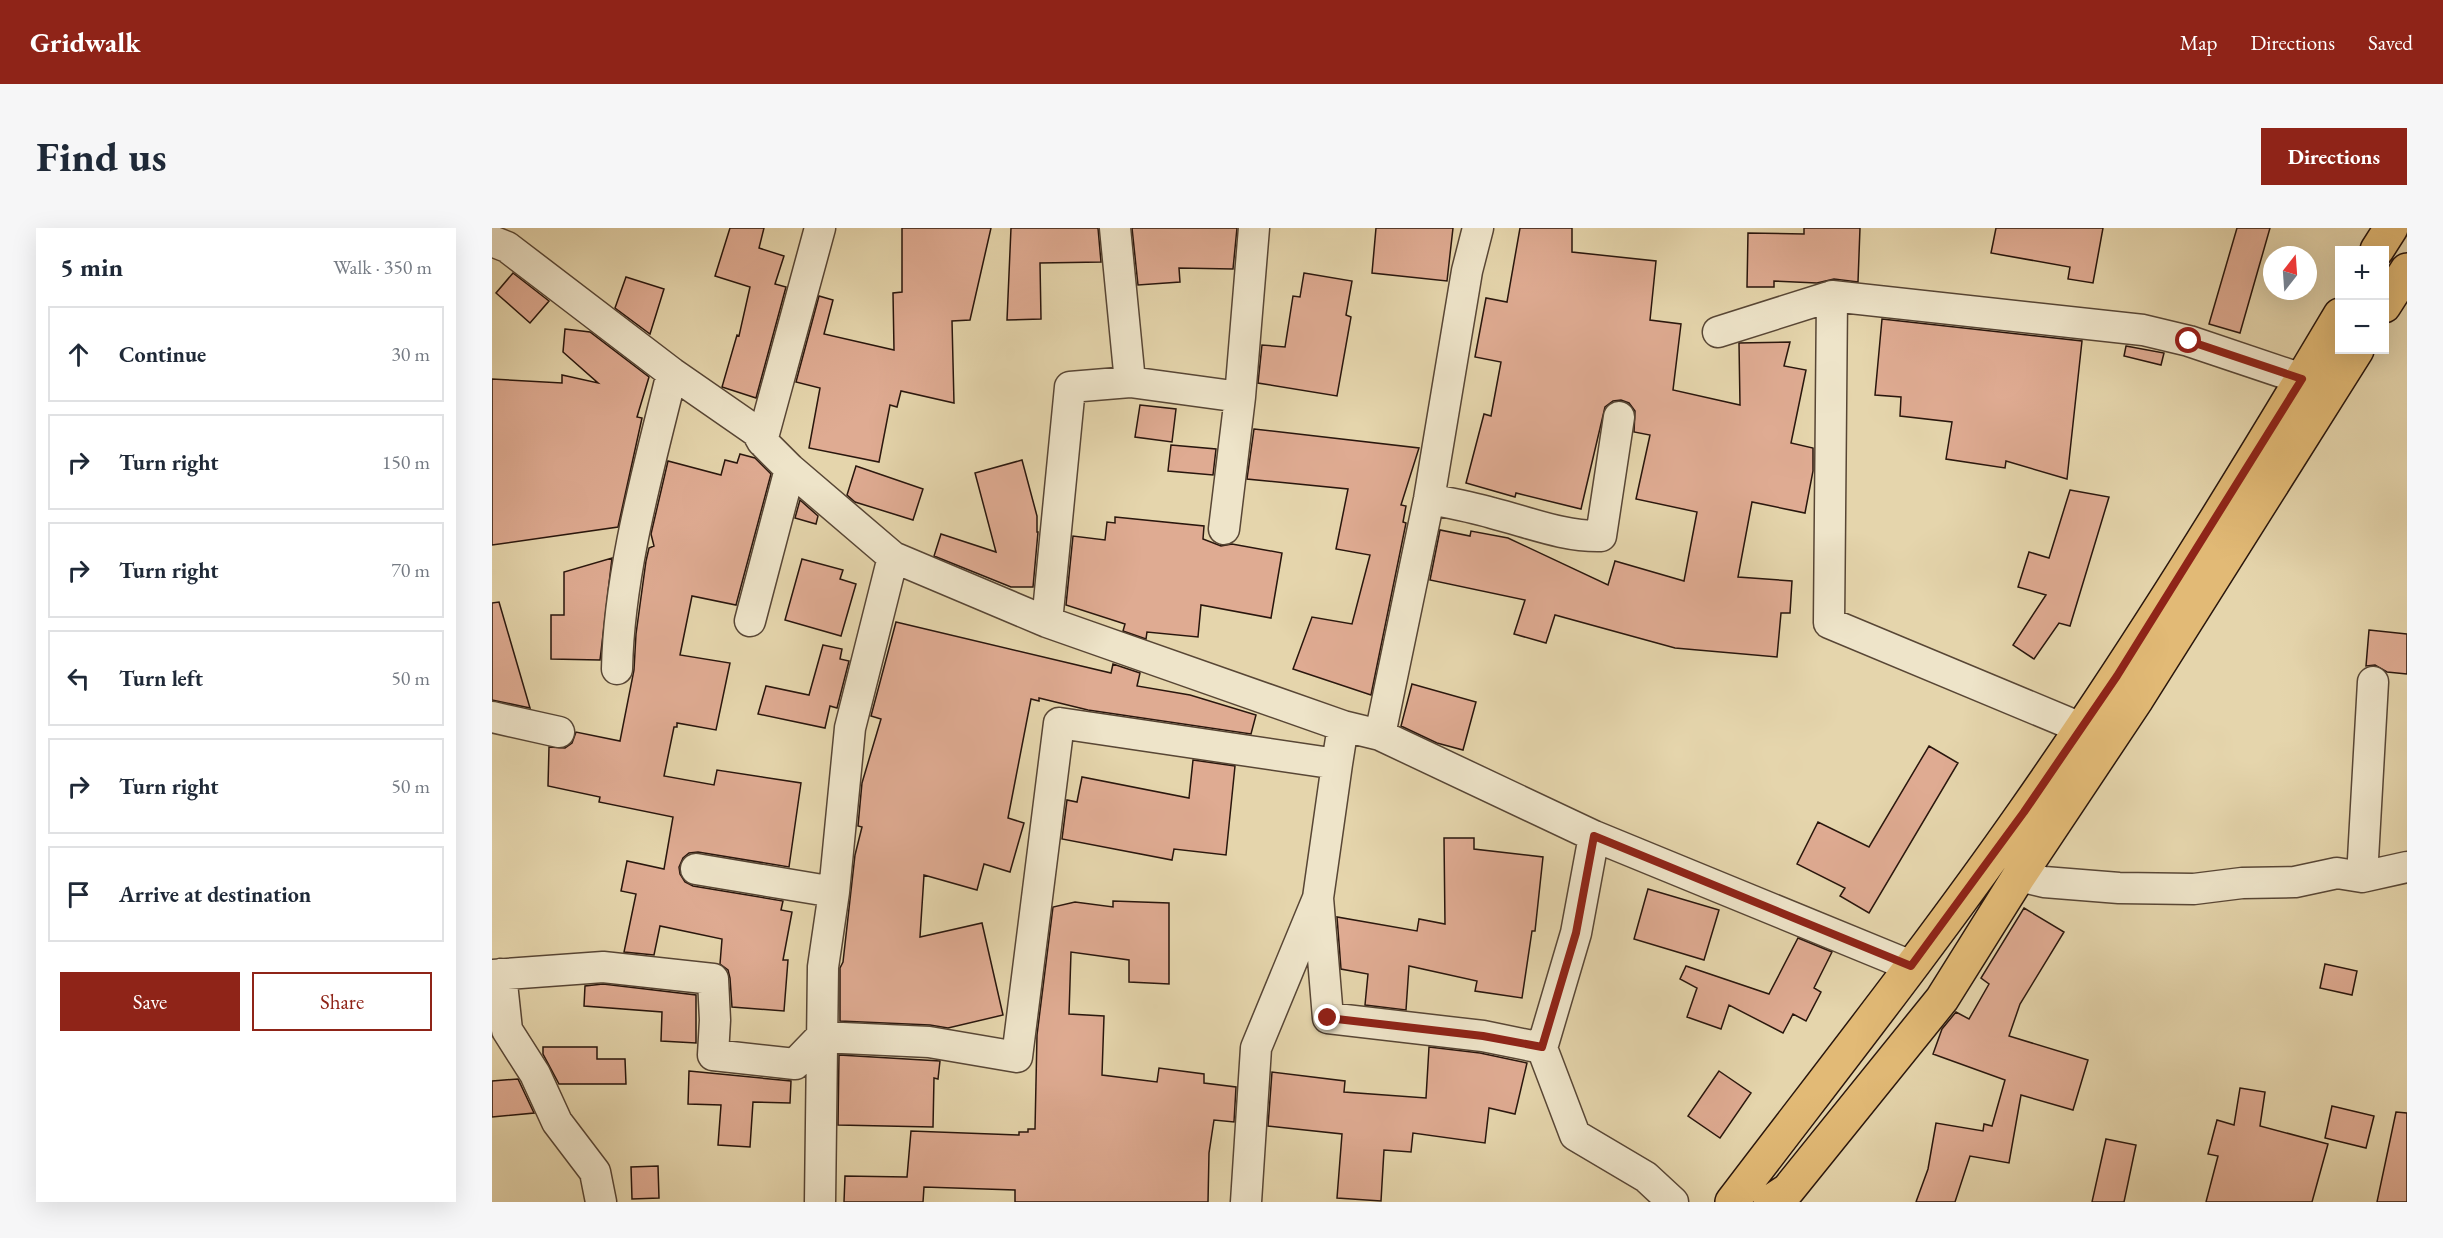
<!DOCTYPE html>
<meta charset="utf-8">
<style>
:root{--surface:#fff;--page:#f6f6f7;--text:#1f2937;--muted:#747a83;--line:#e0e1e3;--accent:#8f2418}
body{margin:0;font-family:"EB Garamond",serif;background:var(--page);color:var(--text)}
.controls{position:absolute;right:18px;top:18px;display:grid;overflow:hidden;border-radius:0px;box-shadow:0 6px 24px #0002}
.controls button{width:54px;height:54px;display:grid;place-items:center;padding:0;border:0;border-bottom:2px solid var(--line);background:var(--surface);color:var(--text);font:30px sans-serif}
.compass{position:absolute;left:1771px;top:18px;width:54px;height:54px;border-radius:50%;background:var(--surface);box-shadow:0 6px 24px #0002;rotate:17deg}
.stop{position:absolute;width:18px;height:18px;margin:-14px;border:4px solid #8f2418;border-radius:50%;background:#fff}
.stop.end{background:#8f2418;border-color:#fff;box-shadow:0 2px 6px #0008}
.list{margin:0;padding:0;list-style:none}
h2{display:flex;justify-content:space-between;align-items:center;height:78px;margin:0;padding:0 24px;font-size:26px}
h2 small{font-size:20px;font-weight:400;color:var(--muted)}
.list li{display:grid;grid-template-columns:39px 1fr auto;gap:18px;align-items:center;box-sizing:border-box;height:96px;margin:0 12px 12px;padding:0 12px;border:2px solid var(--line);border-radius:0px}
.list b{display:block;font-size:22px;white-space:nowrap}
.list em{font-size:20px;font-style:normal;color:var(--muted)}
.actions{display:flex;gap:12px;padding:18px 24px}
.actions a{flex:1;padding:14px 0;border:2px solid var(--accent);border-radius:0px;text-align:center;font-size:21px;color:var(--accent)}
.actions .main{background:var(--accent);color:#fff}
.icon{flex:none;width:33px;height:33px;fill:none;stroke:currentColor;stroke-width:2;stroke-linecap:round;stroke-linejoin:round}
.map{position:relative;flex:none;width:1915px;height:974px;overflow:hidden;border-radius:0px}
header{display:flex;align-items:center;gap:36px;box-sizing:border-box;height:84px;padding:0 30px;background:var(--accent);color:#fff}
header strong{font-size:28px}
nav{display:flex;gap:33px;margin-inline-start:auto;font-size:21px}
.intro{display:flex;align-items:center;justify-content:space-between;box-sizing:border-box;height:144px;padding:0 36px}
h1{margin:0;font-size:42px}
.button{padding:15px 27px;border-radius:0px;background:var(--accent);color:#fff;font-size:21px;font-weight:700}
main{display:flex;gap:36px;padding:0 36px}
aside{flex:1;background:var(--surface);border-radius:0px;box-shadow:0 6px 24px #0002}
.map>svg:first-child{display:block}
</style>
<header>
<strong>Gridwalk</strong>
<nav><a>Map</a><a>Directions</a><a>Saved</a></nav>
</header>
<div class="intro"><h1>Find us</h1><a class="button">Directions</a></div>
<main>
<aside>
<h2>5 min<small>Walk · 350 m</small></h2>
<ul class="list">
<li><svg class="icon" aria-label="ahead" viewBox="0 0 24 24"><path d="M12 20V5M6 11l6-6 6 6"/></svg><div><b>Continue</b></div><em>30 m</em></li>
<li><svg class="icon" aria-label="right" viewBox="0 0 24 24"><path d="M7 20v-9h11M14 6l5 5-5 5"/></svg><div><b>Turn right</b></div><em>150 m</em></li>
<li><svg class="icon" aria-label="right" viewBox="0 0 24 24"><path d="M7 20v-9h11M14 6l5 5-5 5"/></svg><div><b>Turn right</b></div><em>70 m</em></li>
<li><svg class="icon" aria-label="left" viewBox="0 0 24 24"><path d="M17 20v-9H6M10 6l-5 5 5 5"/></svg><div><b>Turn left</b></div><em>50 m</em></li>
<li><svg class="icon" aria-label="right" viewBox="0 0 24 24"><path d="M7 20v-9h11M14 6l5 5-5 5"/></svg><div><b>Turn right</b></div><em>50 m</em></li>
<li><svg class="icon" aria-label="arrive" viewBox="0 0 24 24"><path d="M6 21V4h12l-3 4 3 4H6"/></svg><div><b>Arrive at destination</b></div></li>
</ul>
<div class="actions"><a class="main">Save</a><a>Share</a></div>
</aside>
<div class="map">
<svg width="1915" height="974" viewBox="0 0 1915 974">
<rect width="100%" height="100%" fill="#e5d5ac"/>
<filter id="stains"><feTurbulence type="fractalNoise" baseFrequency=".00333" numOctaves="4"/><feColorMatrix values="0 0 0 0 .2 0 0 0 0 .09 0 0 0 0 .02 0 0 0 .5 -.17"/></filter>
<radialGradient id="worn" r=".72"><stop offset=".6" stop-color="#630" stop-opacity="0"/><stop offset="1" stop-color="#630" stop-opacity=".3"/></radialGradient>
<path fill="#dfab92" stroke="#29160d" stroke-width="1.5" d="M238,0H272L267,20L292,28L283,56L294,59L264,170L230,159L245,107L247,108L258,59L223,48Z
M410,0H499L478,92L460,93L462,175L409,163L405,179L398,177L387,234L317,220L328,160L304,154L327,68L341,72L332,106L402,122L401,65L410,64Z
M519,0H606L609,34L548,35L549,91L515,92Z
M640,0H745L741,41L687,40L688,54L646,57Z
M884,0H961L955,53L880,45Z
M1028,0H1080V24L1164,33L1158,92L1189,96L1181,162L1248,177L1247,115L1298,114L1292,138L1314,142L1299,215L1321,220V243L1313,285L1260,274L1246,349L1300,353L1298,385H1289L1285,429L1183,420L1063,387L1054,415L1022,406L1033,372L938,352L948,302L978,308L979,303L1016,310L1116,357L1123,333L1192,353L1205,284L1144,271L1158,207L1142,204L1143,183L1137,175L1129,172L1121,173L1113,179L1089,281L1024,265L1023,269L974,255L992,186L999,188L1009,134L983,129L994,70L1015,74Z
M1312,0H1368L1366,54L1342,51L1325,55L1282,53V59H1255L1256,5L1312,6Z
M1504,0H1611L1601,55L1576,51L1578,39L1499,25Z
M1745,0H1778L1748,105L1717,96Z
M21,45L57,73L38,95L4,65Z
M812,45L860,53L854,87L859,89L845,168L766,155L770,117L793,119L801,68L808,69Z
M134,49L172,61L158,106L123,80Z
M1390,91L1590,113L1575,251L1514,233L1513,240L1454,231L1460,194L1408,188L1409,169L1383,167Z
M73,101L98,104L157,149L145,189L150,190L126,299L0,317V151L70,155V147L106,155L71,124Z
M1634,118L1672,125L1669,137L1632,128Z
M648,177L684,181L680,214L643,209Z
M762,201L927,220L909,277L914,278L911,294L914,295L879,467L801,441L820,389L860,396L878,327L844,321L856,261L755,251Z
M679,217L724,221L721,247L676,243Z
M248,226L263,230L279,246L244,377L200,368L188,427L238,435L224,502L185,495V499H182L172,548L222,557L225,542L309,555L297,639L206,624L197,625L191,630L187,639L188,646L193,654L201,658L291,673L289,682L300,684L291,732H296L292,783L240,779L238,750L236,742L228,736L230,711L168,698L162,727L132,724L144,666L129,663L135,633L172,641L181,589L107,574L108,569L56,558L57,519L73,520L80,515L84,504L128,513L142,442L144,406L154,333L157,320L162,318L159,306L176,233L229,247L233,232L245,235Z
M530,232L545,288V304H546L541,359H519L442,328L449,306L504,324L483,245Z
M364,238L431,261L421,292L363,274L355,267Z
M1578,262L1617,269L1578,398L1567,395L1542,431L1521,417L1554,367L1526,359L1537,324L1557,330Z
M308,272L326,288L324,296L303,290Z
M623,289L712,298L711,311L729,318L740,316L790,325L779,390L709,377L706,409L655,404L654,411L631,403L633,396L574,377L581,308L613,312L615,294L623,295Z
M120,330L108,432L59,431V387H72V344Z
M310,331L351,342L348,351L364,356L349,408L293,392Z
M7,374L38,480L0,472V375Z
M404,394L619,445L621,436L648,445L645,458L698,467L764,487L759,506L596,482L547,470V473L539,471L516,590L532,595L518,644L492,636L485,662L432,647L428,709L490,695L511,787L456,800L438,797L348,793V740L351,734L363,627L370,599L366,598L370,555L389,491L379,488Z
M1877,402L1915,406V446L1895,444L1883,437L1874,438Z
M331,417L350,421L348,431L357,433L345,480L338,478L333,500L266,486L274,458L317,467Z
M920,456L984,474L971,522L945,515L909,498Z
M1437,518L1466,535L1377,685L1348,668L1353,660L1305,636L1326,594L1377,619Z
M701,532L743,538L734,627L682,621L680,632L570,611L575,572L585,574L590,549L697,570Z
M952,610H982V621L1051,629L1043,703H1040L1030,770L983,763L985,753L917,738L914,782L873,777L876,746L849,741L845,689L925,703L927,691L953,696Z
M1156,661L1227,682L1212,732L1142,711Z
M621,673L677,675V756L637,754V732L579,724L577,786L612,788L610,847L665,854L667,840L712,846V855L744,859L742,894L722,892L717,925L716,974H523V962L432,959L431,974H352L353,948L415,949L419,903L527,907V904H536V901H543L545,807L561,679L583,674L621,679Z
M1532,680L1572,704L1528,776L1517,808L1596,832L1581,882L1529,867L1517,935L1478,928L1463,974H1424L1436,941L1444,895L1491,903L1492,896L1500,898L1513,852L1441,826L1450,801L1464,784L1477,791L1497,756L1489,750Z
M1306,710L1340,724L1322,760L1329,764L1314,793L1301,786L1291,805L1237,777L1229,801L1195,789L1205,760L1188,751L1194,738L1277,766Z
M1833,736L1865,743L1860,767L1828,760Z
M111,756L204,767V815L169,813L170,784L92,778L93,758Z
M51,819H105V831H133L134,856H67L51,826Z
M937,819L988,825L1035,835L1023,886L997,880L993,915L921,905L919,924L892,922L889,973L845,970L850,906L776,898L780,844L853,853L852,864L934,870Z
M347,827L448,833L446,851L442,850L441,899L346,897Z
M197,843L299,853L298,875L261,874L258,919L226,917L229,877L196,876Z
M1227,843L1259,865L1228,910L1196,888Z
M26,851L42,885L0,889V853Z
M1748,860L1773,864L1768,898L1836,916L1820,974H1714L1726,928L1716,926L1725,892L1742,897Z
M1840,878L1882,888L1874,920L1833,910Z
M1904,884L1915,885V974H1885Z
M1614,911L1644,917L1632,974H1600Z
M166,938L167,970L140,971L139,939Z"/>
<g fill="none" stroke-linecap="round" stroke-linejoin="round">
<g stroke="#584635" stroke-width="33">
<path id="minor" d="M623,0L638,154
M0,13L15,19L180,145L265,204L270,213L298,241L401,329L555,394L851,498L888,507L1102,608L1419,738
M1226,104L1340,68
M270,213L328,0
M937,271C958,275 980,279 1000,285C1036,294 1072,309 1109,308L1127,189
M732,301L748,169L762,0
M258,393L298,241
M555,394L578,159L638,154L748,169
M125,441C127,344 157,239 180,145
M0,489L67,504
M1589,500L1337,395L1340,68L1651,102L1697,113L1810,151
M888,507L937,271L975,43L986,0
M204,641L342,664
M1527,648L1552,654L1627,660L1702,661L1750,655L1803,654L1845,645L1870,649L1915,639
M1870,649L1881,454
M826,670L836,790L991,808L1050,820L1083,907L1154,949L1181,974
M9,746L15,802L43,846L65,894L103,944L109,974
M0,747L111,739L221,751L223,792L221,827L303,836L329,809L437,814L525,829L567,495L845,536L851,498
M1050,820L1084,705L1102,608
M328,974L331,739L342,664L358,500L401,329
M754,974L764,820L826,670L845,536"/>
</g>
<g stroke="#29160d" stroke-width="36">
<path id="major" d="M1885,22L1899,0
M1892,78L1915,42
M1240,974C1338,845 1439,717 1532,584C1644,424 1748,255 1848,87
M1278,974L1296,962L1450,771L1527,648L1645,471L1865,122"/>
</g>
<use href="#minor" stroke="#eee4c9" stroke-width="30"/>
<use href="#major" stroke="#e2ba76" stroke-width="33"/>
</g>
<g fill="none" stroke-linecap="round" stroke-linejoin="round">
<path stroke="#8f2418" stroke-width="8" d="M836,790L991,808L1050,819L1084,705L1102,608L1419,738L1532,584L1625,448L1810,151L1697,113"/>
</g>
<rect width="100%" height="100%" filter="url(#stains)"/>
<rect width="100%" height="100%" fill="url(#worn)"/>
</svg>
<div class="controls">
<button>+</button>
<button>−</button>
</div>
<svg class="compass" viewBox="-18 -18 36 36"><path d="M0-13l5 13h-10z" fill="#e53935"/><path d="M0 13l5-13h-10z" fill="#747a83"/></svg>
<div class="stop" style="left:1697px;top:113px"></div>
<div class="stop end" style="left:836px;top:790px"></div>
</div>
</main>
